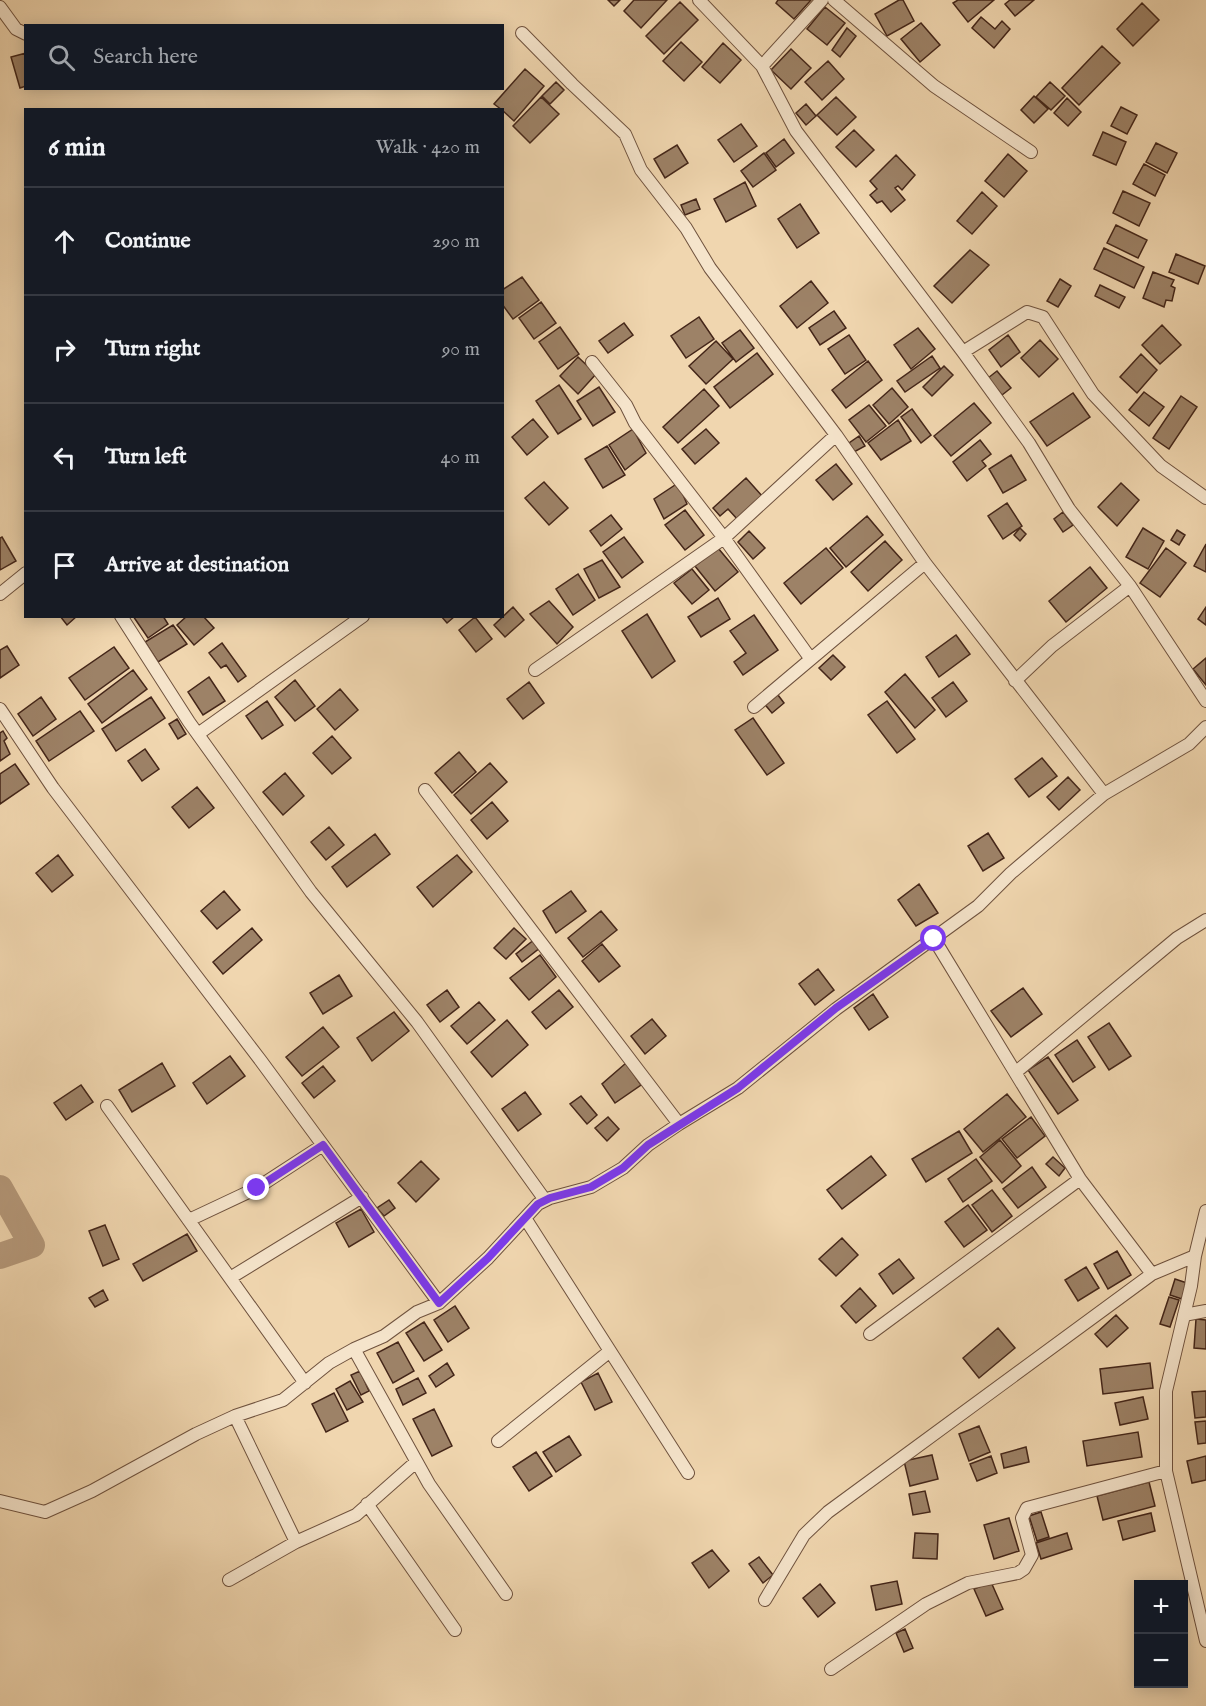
<!DOCTYPE html>
<meta charset="utf-8">
<style>
:root{--surface:#171b24;--page:#242831;--text:#f1f3f6;--muted:#9ea1a6;--line:#363941}
body{margin:0;font-family:"IM FELL English",serif;background:var(--page);color:var(--text)}
.controls{position:absolute;right:18px;bottom:18px;display:grid;overflow:hidden;border-radius:0px;box-shadow:0 3px 15px #0003}
.controls button{width:54px;height:54px;display:grid;place-items:center;padding:0;border:0;border-bottom:2px solid var(--line);background:var(--surface);color:var(--text);font:30px sans-serif}
.stop{position:absolute;width:18px;height:18px;margin:-14px;border:4px solid #7c3aed;border-radius:50%;background:#fff}
.stop.end{background:#7c3aed;border-color:#fff;box-shadow:0 2px 6px #0008}
.list{margin:0;padding:0;list-style:none}
h2{display:flex;justify-content:space-between;align-items:center;height:78px;margin:0;padding:0 24px;font-size:26px}
h2 small{font-size:20px;font-weight:400;color:var(--muted)}
.list li{display:grid;grid-template-columns:39px 1fr auto;gap:18px;align-items:center;box-sizing:border-box;height:108px;padding:0 24px;border-top:2px solid var(--line)}
.list b{display:block;font-size:22px;white-space:nowrap}
.list em{font-size:20px;font-style:normal;color:var(--muted)}
.icon{flex:none;width:33px;height:33px;fill:none;stroke:currentColor;stroke-width:2;stroke-linecap:round;stroke-linejoin:round}
.map{position:relative;flex:none;width:1206px;height:1706px;overflow:hidden}
.search{position:absolute;background:var(--surface);box-shadow:0 3px 15px #0003;left:24px;top:24px;width:480px;height:66px;display:flex;align-items:center;gap:15px;box-sizing:border-box;padding:0 21px;border-radius:0px;color:var(--muted);font-size:22px}
.panel{position:absolute;background:var(--surface);box-shadow:0 3px 15px #0003;left:24px;top:108px;width:480px;height:510px;border-radius:0px}
.map>svg:first-child{display:block}
</style>
<div class="map">
<svg width="1206" height="1706" viewBox="0 0 1206 1706">
<rect width="100%" height="100%" fill="#f0d6af"/>
<filter id="stains"><feTurbulence type="fractalNoise" baseFrequency=".00333" numOctaves="4"/><feColorMatrix values="0 0 0 0 .2 0 0 0 0 .09 0 0 0 0 .02 0 0 0 .5 -.17"/></filter>
<radialGradient id="worn" r=".72"><stop offset=".6" stop-color="#630" stop-opacity="0"/><stop offset="1" stop-color="#630" stop-opacity=".3"/></radialGradient>
<g fill="none" stroke-linecap="round" stroke-linejoin="round">
<path stroke="#b69a7c" stroke-width="26" d="M0,1188L32,1245L0,1256"/>
</g>
<path fill="#9d8267" stroke="#442619" stroke-width="1.5" d="M608,0H620L614,6Z
M634,0H667L641,28L624,11Z
M778,0H811L794,19L776,3Z
M899,0H903L914,21L887,36L875,14Z
M958,0H994L968,22L953,3Z
M1010,0H1034L1015,16L1005,4Z
M680,2L698,20L664,54L646,36Z
M1142,3L1159,20L1133,46L1117,29Z
M825,7L845,23L827,45L807,29Z
M981,17L995,29L1002,21L1010,29L994,48L972,28Z
M921,23L940,45L920,62L901,39Z
M847,28L856,36L840,57L832,50Z
M681,42L702,62L684,81L663,61Z
M723,43L741,60L720,83L702,67Z
M1102,46L1120,63L1079,105L1062,88Z
M791,49L811,68L791,89L771,70Z
M26,53V86L20,88L11,57Z
M828,61L844,79L822,100L805,82Z
M525,69L544,86L514,121L502,110L494,104Z
M556,82L564,90L550,104L542,96Z
M1050,82L1065,96L1051,110L1036,97Z
M1034,96L1048,109L1034,123L1021,110Z
M541,97L559,114L530,143L513,126Z
M836,97L856,117L837,135L817,115Z
M1067,98L1081,112L1068,126L1054,113Z
M806,104L816,116L806,125L796,113Z
M1121,107L1137,115L1127,134L1111,126Z
M741,124L757,146L734,162L718,140Z
M854,130L874,150L856,167L836,147Z
M1103,132L1126,142L1116,165L1093,155Z
M784,139L794,153L776,167L766,153Z
M1156,143L1177,153L1167,173L1146,162Z
M677,145L688,163L665,178L654,159Z
M764,153L776,170L753,187L741,171Z
M1008,154L1027,171L1004,197L985,181Z
M896,155L915,175L902,190L898,186L895,188L905,200L891,212L882,201L877,203L870,195L877,189L870,181Z
M1144,164L1165,175L1155,196L1133,184Z
M745,182L756,206L726,222L714,199Z
M1123,191L1150,203L1139,226L1113,213Z
M982,192L997,206L972,234L957,221Z
M696,199L700,209L685,215L681,205Z
M800,204L819,233L797,248L778,219Z
M1116,225L1147,240L1138,258L1107,243Z
M1104,248L1144,267L1134,288L1094,269Z
M970,250L989,265L952,303L934,286Z
M1176,254L1205,266L1198,284L1169,272Z
M1153,272L1174,280L1171,286L1175,288L1172,301L1166,300L1164,307L1143,298Z
M522,277L539,300L513,319L502,304V290Z
M1060,279L1071,286L1058,307L1047,301Z
M811,281L828,303L797,328L780,306Z
M1100,285L1125,297L1119,308L1095,296Z
M541,302L556,323L534,339L519,318Z
M834,311L846,328L820,345L809,328Z
M699,317L714,339L686,358L671,336Z
M624,323L633,335L608,353L599,341Z
M1162,325L1181,345L1160,364L1142,345Z
M560,327L579,354L558,369L539,342Z
M918,328L935,349L911,369L894,345Z
M740,330L754,348L736,362L722,343Z
M849,335L866,360L845,374L828,349Z
M1008,335L1020,352L1001,367L989,350Z
M1040,340L1058,359L1039,377L1021,358Z
M716,341L733,359L706,384L689,366Z
M757,353L773,374L730,408L714,387Z
M1141,354L1157,370L1137,393L1120,377Z
M932,356L940,368L905,392L897,381Z
M578,357L596,374L578,394L560,376Z
M868,361L882,380L846,408L832,390Z
M944,366L953,375L932,396L923,387Z
M997,371L1011,388L1002,395L988,378Z
M559,385L581,419L558,434L536,401Z
M599,387L615,412L593,426L577,401Z
M892,388L908,407L889,424L873,405Z
M704,389L719,406L678,443L663,427Z
M1144,392L1164,407L1149,426L1129,410Z
M1073,393L1090,417L1047,446L1030,422Z
M1181,396L1197,407L1169,449L1153,438Z
M974,403L991,423L951,456L934,436Z
M869,405L886,426L866,442L849,420Z
M912,409L931,435L921,443L901,417Z
M533,419L548,437L527,455L512,437Z
M898,420L911,441L881,460L868,443Z
M633,429L646,453L625,470L609,445Z
M706,429L719,443L695,464L682,449Z
M859,436L865,446L854,452L849,443Z
M980,440L991,454L982,461L986,466L967,481L953,462Z
M607,446L625,475L603,488L585,459Z
M1011,455L1026,480L1003,493L989,469Z
M836,464L852,484L833,500L816,480Z
M746,478L763,497L738,520L728,509L720,516L713,508Z
M544,482L568,508L549,525L525,498Z
M678,483L687,504L664,519L654,499Z
M1121,483L1139,500L1117,526L1098,507Z
M1007,503L1022,526L1003,539L988,516Z
M685,510L704,535L685,550L665,525Z
M1063,512L1073,525L1063,532L1054,519Z
M611,515L622,529L601,546L590,531Z
M867,516L883,535L846,567L830,548Z
M1020,528L1026,534L1020,541L1014,535Z
M1143,528L1164,541L1148,569L1126,557Z
M1177,530L1185,535L1179,545L1171,540Z
M749,531L765,548L753,559L738,542Z
M2,537L16,561L0,570V538Z
M624,537L643,562L622,578L603,552Z
M885,541L902,560L868,591L851,572Z
M1206,544V572L1194,566Z
M718,548L738,572L715,591L695,566Z
M826,548L843,568L801,604L784,583Z
M1166,548L1186,563L1160,597L1140,583Z
M602,560L620,587L599,598L584,569Z
M1090,567L1107,588L1066,622L1049,601Z
M692,569L709,590L692,604L674,583Z
M578,574L595,600L573,615L556,589Z
M718,598L730,619L701,637L688,617Z
M549,601L573,627L557,644L530,614Z
M513,607L524,620L505,637L494,625Z
M1206,607V625L1198,619Z
M647,614L675,661L652,678L622,631Z
M754,615L778,650L743,675L734,662L746,653L730,631Z
M60,616H77L67,625Z
M133,616H163L168,624L148,638Z
M187,616H203L214,628L194,645L177,625Z
M441,616H455L447,623Z
M475,617L492,639L476,652L459,630Z
M173,625L187,644L158,662L145,642Z
M956,635L970,654L939,677L926,657Z
M222,643L246,676L238,682L226,665L221,668L209,653Z
M7,646L19,665L0,678V650Z
M114,647L129,668L85,700L69,678Z
M833,655L845,667L831,680L819,668Z
M1206,658V685L1193,669Z
M133,670L147,689L102,723L88,704Z
M905,674L935,710L915,728L885,692Z
M209,677L225,701L203,715L188,692Z
M295,680L315,706L295,721L275,697Z
M529,682L544,703L523,719L507,699Z
M953,682L967,701L946,717L932,698Z
M340,689L358,710L335,730L317,709Z
M775,691L784,703L772,713L762,701Z
M41,697L56,719L33,736L18,714Z
M151,697L165,718L116,751L102,729Z
M267,701L283,725L262,739L246,716Z
M887,701L915,739L897,753L868,715Z
M80,711L94,731L49,761L36,741Z
M753,718L784,763L767,775L735,730Z
M177,719L186,734L178,739L169,724Z
M3,731L7,738L4,741L10,754L0,761V733Z
M332,736L351,758L332,774L313,753Z
M145,749L159,769L142,781L128,761Z
M459,752L476,772L452,793L435,773Z
M1042,758L1057,776L1029,797L1015,779Z
M490,763L507,782L471,814L454,795Z
M15,764L29,784L0,804V774Z
M285,773L304,796L283,815L263,792Z
M1068,777L1080,790L1059,810L1047,797Z
M197,787L214,808L189,828L172,807Z
M492,802L508,821L487,839L471,820Z
M329,827L344,845L326,860L311,842Z
M988,833L1004,858L983,871L968,846Z
M375,834L390,854L347,887L332,867Z
M58,855L73,875L52,892L36,873Z
M457,855L472,872L433,907L417,887Z
M919,884L938,913L916,926L898,900Z
M224,891L240,910L217,929L201,911Z
M571,891L586,911L556,933L543,911Z
M601,911L617,930L583,957L568,938Z
M252,928L262,940L223,974L213,962Z
M514,928L526,939L506,959L494,948Z
M535,939L541,947L522,962L516,954Z
M602,944L620,966L599,982L582,961Z
M540,955L556,977L529,1000L510,978Z
M818,969L834,990L815,1005L799,984Z
M339,975L352,996L323,1014L310,993Z
M1023,988L1042,1014L1011,1037L991,1011Z
M447,990L459,1007L440,1022L427,1005Z
M559,990L573,1007L546,1029L532,1012Z
M873,994L888,1017L869,1030L854,1008Z
M479,1002L495,1020L467,1044L451,1026Z
M394,1012L409,1031L372,1061L357,1038Z
M652,1019L666,1036L645,1054L631,1036Z
M507,1020L528,1045L492,1077L471,1052Z
M1109,1023L1131,1056L1109,1070L1088,1037Z
M323,1027L339,1047L302,1076L286,1057Z
M1077,1040L1095,1067L1073,1082L1055,1055Z
M230,1056L245,1076L207,1104L193,1083Z
M1048,1057L1078,1100L1058,1114L1028,1070Z
M162,1063L175,1086L132,1112L119,1090Z
M626,1063L641,1085L615,1103L602,1084Z
M323,1066L335,1081L314,1098L302,1083Z
M81,1085L93,1102L66,1120L54,1103Z
M525,1092L541,1114L518,1131L502,1109Z
M1007,1094L1026,1117L983,1152L964,1129Z
M581,1096L597,1115L587,1124L570,1104Z
M608,1117L619,1129L607,1141L595,1128Z
M1031,1117L1045,1136L1017,1158L1002,1139Z
M959,1131L972,1153L926,1182L912,1159Z
M1000,1140L1021,1166L1002,1183L980,1157Z
M871,1156L886,1175L842,1209L827,1190Z
M1053,1157L1065,1168L1059,1176L1046,1164Z
M976,1159L992,1181L963,1202L948,1179Z
M421,1161L439,1179L416,1202L398,1183Z
M1032,1167L1046,1187L1018,1208L1003,1189Z
M992,1190L1012,1216L992,1232L972,1205Z
M389,1200L395,1208L384,1216L377,1208Z
M968,1205L987,1230L964,1247L945,1222Z
M361,1209L374,1232L349,1247L336,1223Z
M105,1225L119,1259L103,1266L89,1231Z
M187,1234L197,1251L143,1281L133,1264Z
M842,1238L858,1255L836,1276L819,1259Z
M1117,1251L1131,1275L1108,1289L1094,1264Z
M899,1259L914,1278L893,1294L879,1274Z
M1086,1267L1099,1288L1078,1301L1065,1280Z
M1175,1279L1187,1283L1182,1299L1170,1295Z
M860,1288L876,1306L856,1323L841,1306Z
M103,1290L108,1300L95,1307L89,1298Z
M1169,1297L1179,1300L1170,1327L1160,1324Z
M455,1306L469,1328L448,1342L434,1320Z
M1116,1315L1128,1328L1107,1347L1095,1334Z
M1196,1319L1206,1320V1349L1194,1348Z
M424,1322L442,1350L424,1361L406,1333Z
M998,1328L1015,1348L979,1378L963,1358Z
M398,1342L414,1371L393,1383L377,1353Z
M447,1363L454,1375L436,1387L429,1376Z
M1150,1363L1153,1388L1103,1394L1100,1369Z
M360,1371L369,1391L361,1395L351,1375Z
M598,1373L612,1402L595,1410L581,1382Z
M418,1378L426,1393L403,1405L396,1389Z
M350,1381L363,1402L347,1410L336,1389Z
M1206,1391V1417L1195,1418L1192,1392Z
M334,1393L348,1421L326,1432L312,1404Z
M1143,1397L1148,1419L1120,1425L1115,1403Z
M434,1409L452,1446L432,1456L413,1419Z
M1206,1421V1443L1198,1444L1195,1422Z
M979,1426L990,1452L969,1461L959,1434Z
M1138,1432L1142,1457L1087,1466L1083,1441Z
M569,1436L581,1455L556,1472L543,1452Z
M1026,1447L1029,1462L1004,1468L1001,1454Z
M536,1452L552,1476L529,1491L513,1467Z
M932,1455L938,1479L910,1486L904,1461Z
M991,1456L997,1473L977,1481L970,1464Z
M1206,1456V1480L1192,1483L1187,1461Z
M1149,1482L1155,1506L1103,1520L1097,1496Z
M925,1491L930,1512L913,1515L909,1494Z
M1041,1512L1049,1537L1037,1541L1029,1516Z
M1151,1513L1155,1531L1123,1540L1118,1521Z
M1009,1518L1019,1551L994,1559L984,1525Z
M915,1533L938,1534L937,1559L913,1558Z
M1067,1533L1072,1549L1041,1559L1036,1543Z
M712,1550L729,1571L709,1588L692,1563Z
M759,1557L773,1575L763,1583L749,1564Z
M897,1581L902,1604L876,1610L871,1586Z
M991,1582L1003,1609L986,1616L974,1589Z
M820,1584L835,1603L818,1617L803,1598Z
M905,1629L913,1648L904,1652L896,1633Z"/>
<g fill="none" stroke-linecap="round" stroke-linejoin="round">
<g stroke="#6f523e" stroke-width="14">
<path id="street" d="M699,0L762,66L796,131L963,352L1029,443L1069,509L1130,586L1206,701
M834,0L934,86L1031,152
M0,7L16,29L26,34
M522,33L572,84L625,134L641,170L686,228L710,268L836,435L925,563L1104,794
M762,66L822,0
M963,352L1027,312L1043,317L1093,394L1161,466L1206,498
M592,362L626,405L635,423L724,538L810,658
M0,594L26,573
M121,616L189,722L311,892L417,1022L545,1200
M535,670L724,538L836,435
M1015,681L1052,646L1130,586
M754,707L925,563
M0,709L53,788L261,1061L439,1303
M198,734L363,616
M425,790L679,1124
M934,939L1080,1179L1152,1274
M1016,1072L1177,938L1206,920
M107,1106L305,1383
M1206,1211L1195,1256L1191,1286L1166,1391V1471L1206,1641
M525,1218L688,1473
M189,1220L257,1188L323,1145
M230,1278L362,1197
M1184,1315L1206,1311
M870,1334L1080,1179
M354,1349L429,1484L506,1594
M235,1416L296,1542
M498,1441L610,1351
M0,1501L45,1512L92,1491L196,1434L235,1416L283,1400L329,1363L354,1349L384,1336L417,1312L439,1303L488,1258L538,1204L550,1198L591,1187L623,1168L648,1145L679,1124L738,1088L836,1009L978,906L1011,873L1104,794L1189,744L1206,727
M367,1504L455,1630
M229,1580L296,1542L356,1515L416,1462
M765,1600L804,1535L828,1512L1152,1274L1195,1256
M831,1669L926,1604L968,1583L1018,1573L1024,1569L1032,1555L1022,1518L1027,1508L1166,1471"/>
</g>
<use href="#street" stroke="#f5e4cb" stroke-width="12"/>
</g>
<g fill="none" stroke-linecap="round" stroke-linejoin="round">
<path stroke="#7c3aed" stroke-width="8" d="M257,1188L323,1145L439,1303L488,1258L538,1204L550,1198L591,1187L623,1168L648,1145L738,1088L836,1008L934,939"/>
</g>
<rect width="100%" height="100%" filter="url(#stains)"/>
<rect width="100%" height="100%" fill="url(#worn)"/>
</svg>
<div class="controls">
<button>+</button>
<button>−</button>
</div>
<div class="stop" style="left:934px;top:939px"></div>
<div class="stop end" style="left:257px;top:1188px"></div>
<div class="search"><svg class="icon" aria-label="search" viewBox="0 0 24 24"><circle cx="10" cy="10" r="6"/><path d="M15 15l6 6"/></svg>Search here</div>
<section class="panel">
<h2>6 min<small>Walk · 420 m</small></h2>
<ul class="list">
<li><svg class="icon" aria-label="ahead" viewBox="0 0 24 24"><path d="M12 20V5M6 11l6-6 6 6"/></svg><div><b>Continue</b></div><em>290 m</em></li>
<li><svg class="icon" aria-label="right" viewBox="0 0 24 24"><path d="M7 20v-9h11M14 6l5 5-5 5"/></svg><div><b>Turn right</b></div><em>90 m</em></li>
<li><svg class="icon" aria-label="left" viewBox="0 0 24 24"><path d="M17 20v-9H6M10 6l-5 5 5 5"/></svg><div><b>Turn left</b></div><em>40 m</em></li>
<li><svg class="icon" aria-label="arrive" viewBox="0 0 24 24"><path d="M6 21V4h12l-3 4 3 4H6"/></svg><div><b>Arrive at destination</b></div></li>
</ul>
</section>
</div>
